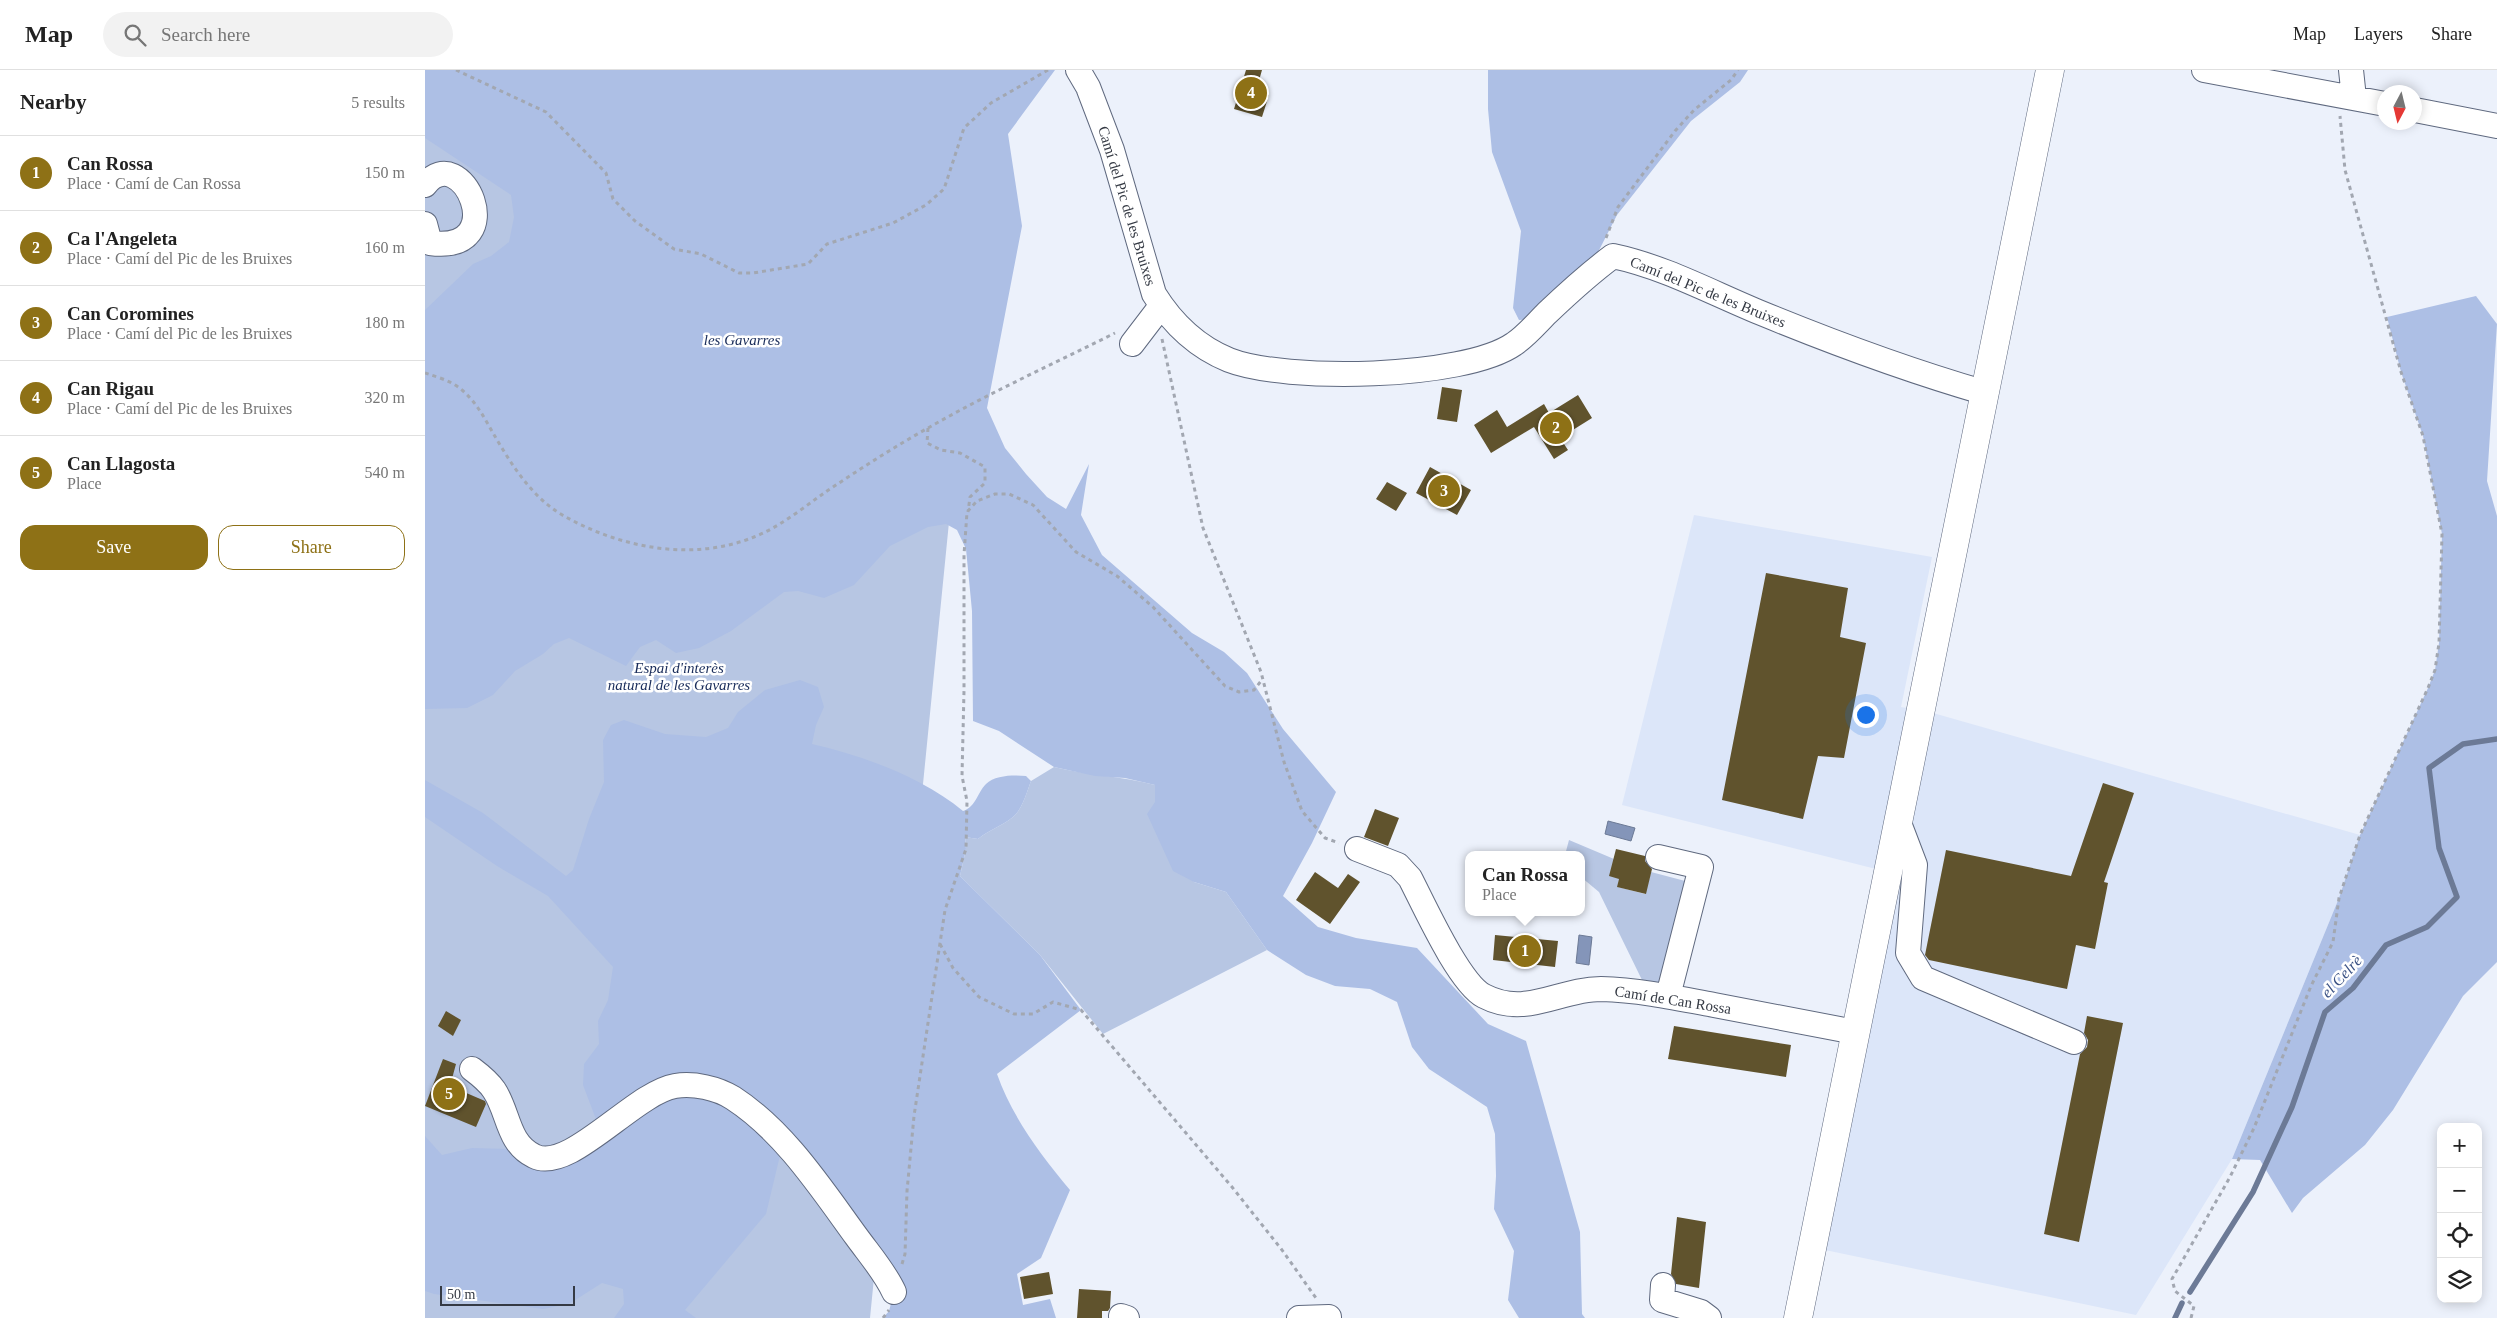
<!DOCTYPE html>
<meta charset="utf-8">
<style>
:root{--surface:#fff;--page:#f2f2f2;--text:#222;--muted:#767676;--line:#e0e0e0;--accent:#8e7116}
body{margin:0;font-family:Georgia,serif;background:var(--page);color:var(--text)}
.controls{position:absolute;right:15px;bottom:15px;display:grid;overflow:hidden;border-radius:10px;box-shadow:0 2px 12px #0003}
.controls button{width:45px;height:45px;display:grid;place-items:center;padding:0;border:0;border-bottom:1px solid var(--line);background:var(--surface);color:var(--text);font:25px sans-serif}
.compass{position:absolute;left:1952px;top:15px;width:45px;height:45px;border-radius:50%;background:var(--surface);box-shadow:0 2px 12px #0003;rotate:187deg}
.scale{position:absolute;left:15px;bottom:12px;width:135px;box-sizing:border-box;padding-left:5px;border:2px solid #353a44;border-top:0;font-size:14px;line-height:18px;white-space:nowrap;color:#353a44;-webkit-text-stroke:4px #fff;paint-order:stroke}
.you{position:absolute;left:1440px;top:644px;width:18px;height:18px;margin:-12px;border:4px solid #fff;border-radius:50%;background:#1a73e8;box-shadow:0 0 0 8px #1a73e833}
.badge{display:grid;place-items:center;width:32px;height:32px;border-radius:50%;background:var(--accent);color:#fff;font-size:16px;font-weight:700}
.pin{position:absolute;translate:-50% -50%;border:2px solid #fff;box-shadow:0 1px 5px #0006}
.popup{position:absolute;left:1040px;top:781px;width:120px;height:65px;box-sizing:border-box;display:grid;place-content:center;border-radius:10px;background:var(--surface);filter:drop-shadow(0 1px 4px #0005);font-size:16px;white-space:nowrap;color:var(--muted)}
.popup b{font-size:19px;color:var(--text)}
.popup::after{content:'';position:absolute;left:50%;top:100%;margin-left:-10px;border:10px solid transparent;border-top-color:var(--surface)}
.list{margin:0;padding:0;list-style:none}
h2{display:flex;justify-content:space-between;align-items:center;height:65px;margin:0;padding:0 20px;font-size:21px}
h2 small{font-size:16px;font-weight:400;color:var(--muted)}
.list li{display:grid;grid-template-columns:32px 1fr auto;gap:15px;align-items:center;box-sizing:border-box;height:75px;padding:0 20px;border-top:1px solid var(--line)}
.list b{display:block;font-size:19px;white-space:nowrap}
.list p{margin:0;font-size:16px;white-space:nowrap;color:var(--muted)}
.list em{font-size:16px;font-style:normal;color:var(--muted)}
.actions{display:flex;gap:10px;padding:15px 20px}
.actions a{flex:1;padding:11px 0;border:1px solid var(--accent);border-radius:15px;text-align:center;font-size:18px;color:var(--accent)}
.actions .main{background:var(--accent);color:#fff}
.icon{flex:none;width:28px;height:28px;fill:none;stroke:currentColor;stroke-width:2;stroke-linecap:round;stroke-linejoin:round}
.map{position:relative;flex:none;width:2072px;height:1248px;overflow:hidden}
header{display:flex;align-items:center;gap:30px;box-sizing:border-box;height:70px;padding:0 25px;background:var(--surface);border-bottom:1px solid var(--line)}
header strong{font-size:24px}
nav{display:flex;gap:28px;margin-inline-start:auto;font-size:18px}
.search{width:350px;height:45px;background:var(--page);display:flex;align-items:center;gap:12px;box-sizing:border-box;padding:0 18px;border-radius:28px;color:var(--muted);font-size:19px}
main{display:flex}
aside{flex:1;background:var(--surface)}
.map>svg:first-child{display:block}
</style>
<header>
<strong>Map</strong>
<div class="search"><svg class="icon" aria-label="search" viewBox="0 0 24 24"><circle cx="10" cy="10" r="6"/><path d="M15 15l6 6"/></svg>Search here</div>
<nav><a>Map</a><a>Layers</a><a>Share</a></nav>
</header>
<main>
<aside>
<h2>Nearby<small>5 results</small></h2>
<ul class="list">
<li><span class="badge">1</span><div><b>Can Rossa</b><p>Place · Camí de Can Rossa</p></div><em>150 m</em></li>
<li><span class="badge">2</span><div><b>Ca l'Angeleta</b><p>Place · Camí del Pic de les Bruixes</p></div><em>160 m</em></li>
<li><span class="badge">3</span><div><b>Can Coromines</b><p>Place · Camí del Pic de les Bruixes</p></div><em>180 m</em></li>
<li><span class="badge">4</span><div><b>Can Rigau</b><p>Place · Camí del Pic de les Bruixes</p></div><em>320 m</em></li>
<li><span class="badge">5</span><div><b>Can Llagosta</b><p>Place</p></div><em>540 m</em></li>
</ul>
<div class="actions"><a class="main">Save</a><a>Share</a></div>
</aside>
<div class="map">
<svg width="2072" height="1248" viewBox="0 0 2072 1248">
<rect width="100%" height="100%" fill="#ecf1fb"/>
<path fill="#dce6f9" d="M1269,445L1507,487L1476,637L1508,643L1935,765L1914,828L1807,1089L1711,1245L1400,1180L1451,799L1197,735Z"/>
<path fill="#b7c6e3" d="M0,11L525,442L445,1248H0Z
M629,697C662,705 696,706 730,715V732L769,812L801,822L842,880L678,964L615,885L535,806L541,779L540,767L553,769C564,760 577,756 588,747C597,740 602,722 606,711Z
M1144,770L1189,789L1194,809L1193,817L1220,824L1226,802L1264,812L1237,915L1217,910L1174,822L1156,807V785H1140Z"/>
<path fill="#adbfe5" d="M0,0H630L583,64L597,156L562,338L580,378L601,404L622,427L641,439L664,394L656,445L677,485L767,563L799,582L822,603L858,659L911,722L887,773L858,826L893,857L931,868L992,878L1063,954L1101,971L1155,1162L1157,1244L1160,1248H1094L1083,1230L1089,1181L1069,1139L1071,1106L1070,1064L1062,1037L1004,999L987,977L972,932L945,919L910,916L881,905L842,880L801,822L769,812L748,801L722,744L730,732V715L700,708L670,706L629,697L574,661L548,651L547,541L541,479L532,460L521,454L503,457L465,476L429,515L399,528L373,521L359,522L306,561L274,578L251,583L231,570L215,577L201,596L144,568L129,574L118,584L90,601L68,625L42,638L0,639V240L48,194L66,186L84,172L89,147L86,125L0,68Z
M1063,0H1323L1315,12L1266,51L1192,145L1168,192L1109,249L1094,250L1088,238L1096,161L1067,82L1063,39Z
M2051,226L2072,254L2062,411L2072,446V892L2038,926L1968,1040L1940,1075L1878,1128L1867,1143L1835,1090L1807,1089L1914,828L1935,765L2003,618L2010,600L2014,573L2017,464L1998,366L1976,302L1962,247Z
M375,610L393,617L399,637L391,655L387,674C439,686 497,707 538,741C551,737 552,723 561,714C570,705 589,705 601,706L606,711C602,722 597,740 588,747C577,756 564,760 553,769L540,767L541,779L535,806L615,885L656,940L572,1004C587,1047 616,1085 645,1120L616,1188L592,1204L598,1235L625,1229L631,1248H458L464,1241L469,1222L358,1073L341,1144L260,1240L271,1248H189L199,1234L198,1219L177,1213L144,1234L118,1239L9,1224L0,1221V1066L17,1085L47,1078L90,1079L136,1096L159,1087L175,1072L172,1052L158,1015L159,994L174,974L173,951L183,930L188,897L123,826L72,796L0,747V710L58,743L141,806L148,800L164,749L179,712L178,670L186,655L199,650L240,664L281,667L303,658L313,642L340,620Z"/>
<path fill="#8495b9" stroke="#6c7a96" d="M1183,751L1210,758L1206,771L1180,764Z
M1154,865L1167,867L1164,895L1151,893Z"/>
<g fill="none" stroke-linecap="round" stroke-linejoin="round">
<path stroke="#6c7a96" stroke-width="5.5" d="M1765,1222L1828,1122L1867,1037L1900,942L1928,918L1961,875L2002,857L2032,827L2014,778L2004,698L2038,674L2072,669
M1750,1248L1757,1233"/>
</g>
<path fill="#60532d" d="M821,0H837L831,21L844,25L837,47L809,39Z
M1017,317L1037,320L1032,352L1012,349Z
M1153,325L1167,348L1135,368L1143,380L1129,389L1109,357L1066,383L1049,355L1072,340L1082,357L1119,334L1124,343Z
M1005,397L1046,420L1032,445L991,423Z
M962,412L982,423L971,441L951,429Z
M1341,503L1423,518L1415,567L1441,573L1419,688L1393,686L1378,749L1297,730Z
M1678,713L1709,723L1679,812L1683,813L1670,879L1651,875L1642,919L1504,890L1500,885L1521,780L1646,806Z
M950,739L974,748L963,776L939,767Z
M1191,779L1220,786V791L1227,799L1221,824L1192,817L1194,809L1184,806Z
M890,802L913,818L923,804L935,812L905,854L871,830Z
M1070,865L1133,871L1130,897L1068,890Z
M21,941L36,950L28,966L13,956Z
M1662,946L1698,953L1654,1172L1619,1164L1655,984L1662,977L1663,970L1659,963Z
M1249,956L1366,975L1361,1007L1243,989Z
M18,989L31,994L25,1016L60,1031L61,1034L51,1057L0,1036Z
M1252,1147L1281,1152L1274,1218L1251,1214L1246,1204Z
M624,1202L628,1224L599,1229L595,1207Z
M654,1219L686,1221L685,1238L683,1241H677V1248H652Z"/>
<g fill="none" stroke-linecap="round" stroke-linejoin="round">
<g stroke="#5f697f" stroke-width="26">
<path id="minor" d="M653,0L663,17L687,80L729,224C747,253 772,277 804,290C860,312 1039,309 1089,274C1101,266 1112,253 1122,243C1143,223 1165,203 1188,186C1240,197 1287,223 1336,243C1409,273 1485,301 1561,323
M1779,0L1960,34
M1926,0L1929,28
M1990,40L2072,56
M0,115C36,68 89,184 5,173L0,154
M707,274L736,236
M1474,753L1490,795L1483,883L1498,908L1649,972
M932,779L973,795L985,808C999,835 1034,913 1059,926C1101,948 1134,919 1176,919C1214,920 1252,928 1289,935C1336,944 1383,953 1430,962
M1233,787L1276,797L1243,926
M47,999C55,1005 63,1011 69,1020C84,1042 82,1073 109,1086C144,1104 209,1023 250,1016C269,1013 292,1018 308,1028C359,1061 396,1118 431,1166C444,1184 460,1202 469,1222
M1238,1215L1237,1230L1276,1242L1284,1248
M696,1246L702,1248
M874,1248L904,1247"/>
</g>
<g stroke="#5f697f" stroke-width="29">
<path id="major" d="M1373,1248C1456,832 1542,416 1625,0"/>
</g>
<path stroke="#a2a7b1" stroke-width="3" stroke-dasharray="4 4" stroke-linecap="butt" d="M31,0L121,42L181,103L188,129L210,151L249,179L276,184L314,203H328L383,194L402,174L468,153L501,135L519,119L539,58L566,33L623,0
M1181,168L1193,137L1250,61L1269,40L1306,10L1313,0
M737,269L778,458L836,602L859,692L877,741L900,768L914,773
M0,303C12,307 27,311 37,320C51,332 59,347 68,363C86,394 107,428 139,446C196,478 267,492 329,467C355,457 379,437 402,421C435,399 469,377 503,358C564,323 628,294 690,263
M503,358L502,373L516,380L535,383L560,397V413L545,427L543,442
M515,874L528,898L554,927L589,944H608L628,932L656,940L807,1117L857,1180L891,1228
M477,1194L480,1184L482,1121L489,1046L520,840L541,779L542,731L537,706L539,621V485L542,442L552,431L570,424H584L608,435L651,482L692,506L728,537L800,616L814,622L829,620L836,611
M458,1248L464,1240
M1766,1248L1769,1236L1750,1221L1747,1209L1805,1107L1829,1058L1886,916L1908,872L1914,828L1935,765L2003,618L2010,600L2014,573L2017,464L1998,366L1976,302L1920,100L1915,46"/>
<use href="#minor" stroke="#fff" stroke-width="24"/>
<use href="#major" stroke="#fff" stroke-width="28"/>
</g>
<g text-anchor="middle" stroke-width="5" stroke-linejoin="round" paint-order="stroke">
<g font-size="15" fill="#353a44" stroke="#fff">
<text transform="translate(702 136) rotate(73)" y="5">Camí del Pic de les Bruixes</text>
<text transform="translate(1283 222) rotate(22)" y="5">Camí del Pic de les Bruixes</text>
<text transform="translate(1248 930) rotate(9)" y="5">Camí de Can Rossa</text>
</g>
<g font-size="15" font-style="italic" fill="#192c5a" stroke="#fff">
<text x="317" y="275">les Gavarres</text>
<text x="254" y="603">Espai d'interès<tspan x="254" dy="17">natural de les Gavarres</tspan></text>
</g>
<g font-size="16" font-style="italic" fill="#3c5385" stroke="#fff">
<text transform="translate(1916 906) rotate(-47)" y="6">el Celrè</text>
</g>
</g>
</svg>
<div class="controls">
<button>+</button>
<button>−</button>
<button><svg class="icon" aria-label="locate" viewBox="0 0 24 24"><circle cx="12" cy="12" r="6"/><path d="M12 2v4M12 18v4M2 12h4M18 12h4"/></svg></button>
<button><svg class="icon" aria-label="layers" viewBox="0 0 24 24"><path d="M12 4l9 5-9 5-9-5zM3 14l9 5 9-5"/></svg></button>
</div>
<svg class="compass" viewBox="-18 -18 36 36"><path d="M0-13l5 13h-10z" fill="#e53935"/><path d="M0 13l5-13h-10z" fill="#767676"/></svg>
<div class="scale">50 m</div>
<div class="you"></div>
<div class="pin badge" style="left:1100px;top:881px">1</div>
<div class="popup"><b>Can Rossa</b>Place</div>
<div class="pin badge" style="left:1131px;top:358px">2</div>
<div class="pin badge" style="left:1019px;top:421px">3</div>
<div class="pin badge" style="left:826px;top:23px">4</div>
<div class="pin badge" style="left:24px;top:1024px">5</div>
</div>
</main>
